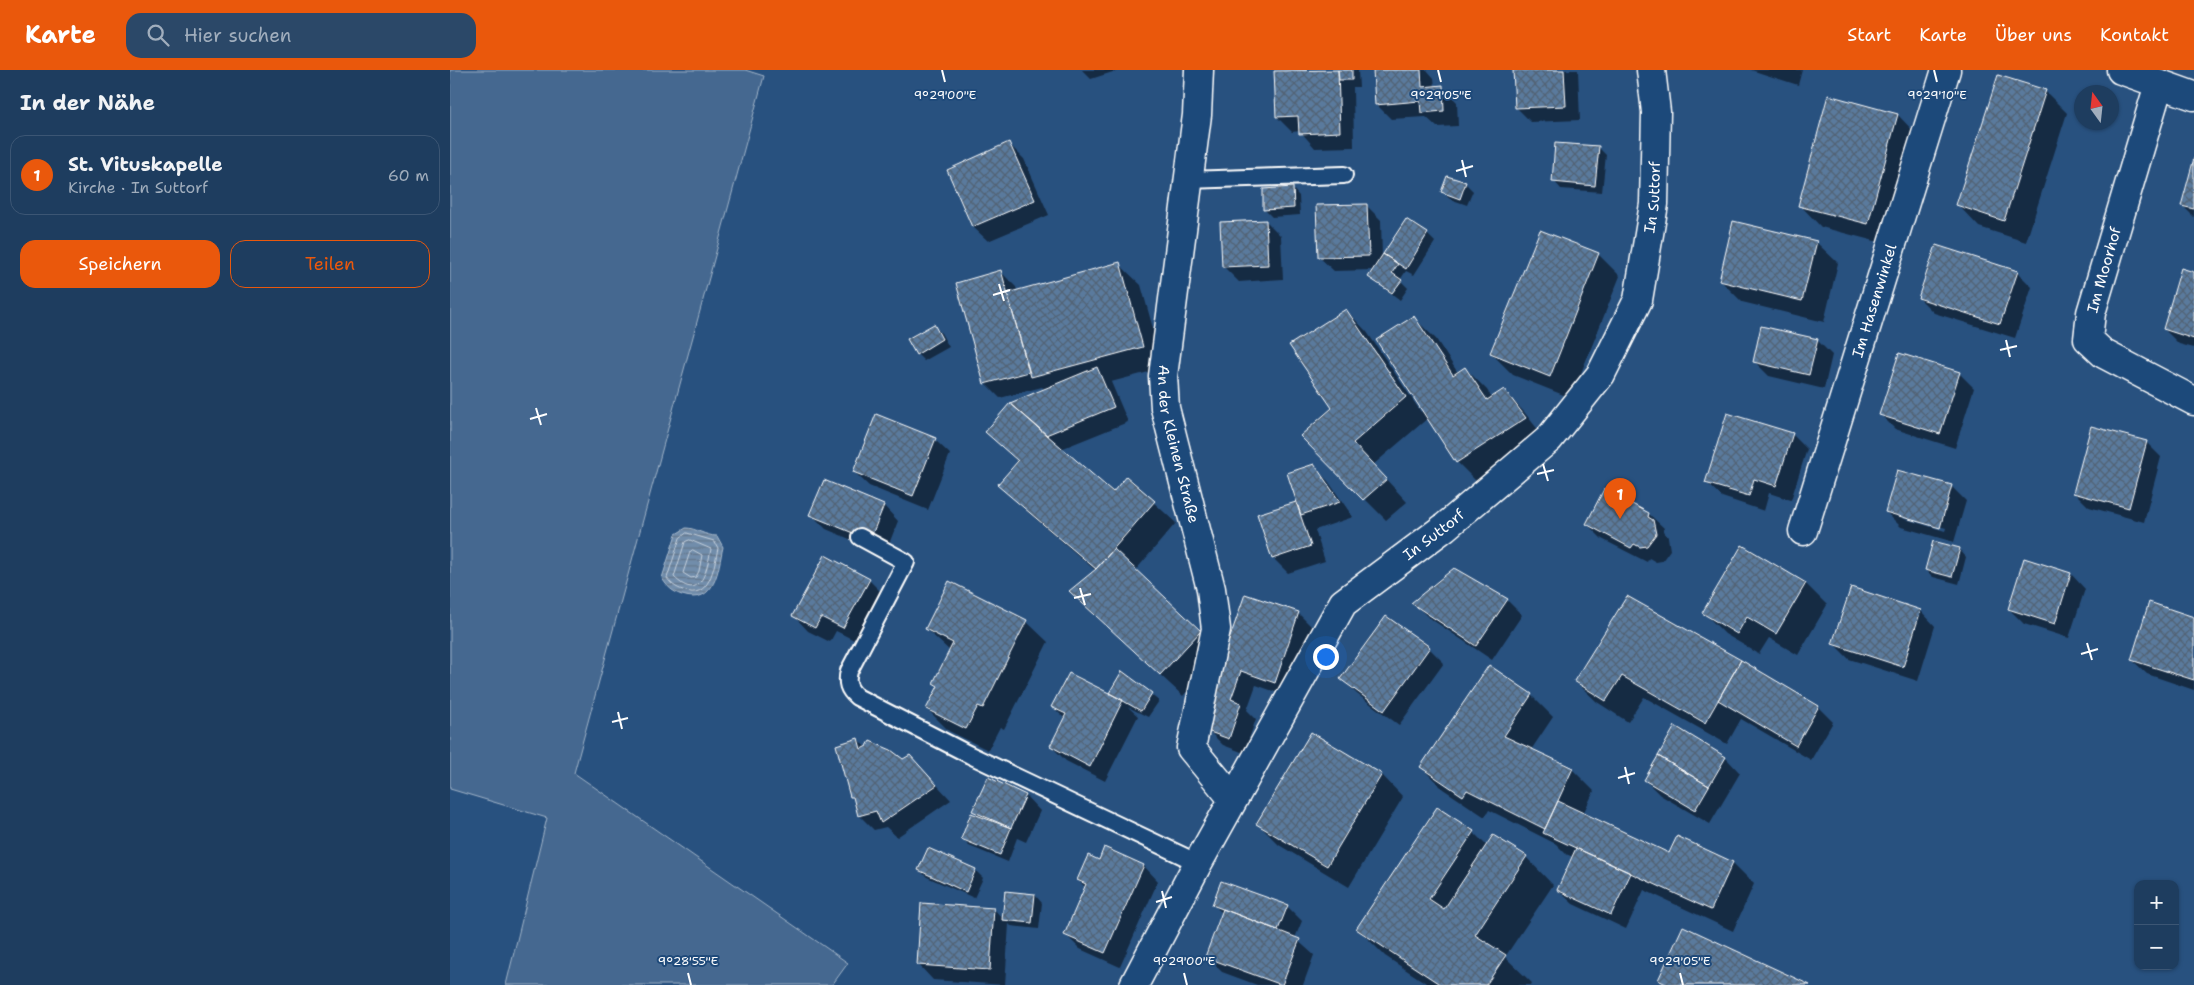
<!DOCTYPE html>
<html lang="de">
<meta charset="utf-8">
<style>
:root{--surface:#1e3d5f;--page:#2b4868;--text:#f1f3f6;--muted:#a1aebd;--line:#3c5674;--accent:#ea580c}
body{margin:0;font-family:"Shantell Sans",sans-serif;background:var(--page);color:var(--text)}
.controls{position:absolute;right:15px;bottom:15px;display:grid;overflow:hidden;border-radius:10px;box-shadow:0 1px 4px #0004}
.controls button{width:45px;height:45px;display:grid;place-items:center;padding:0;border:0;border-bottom:1px solid var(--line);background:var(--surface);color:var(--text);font:25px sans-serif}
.compass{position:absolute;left:1624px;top:15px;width:45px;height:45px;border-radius:50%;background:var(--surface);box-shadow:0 1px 4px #0004;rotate:345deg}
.you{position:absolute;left:875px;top:586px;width:18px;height:18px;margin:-12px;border:4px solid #fff;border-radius:50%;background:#1a73e8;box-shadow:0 0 0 8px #1a73e833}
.badge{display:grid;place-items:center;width:32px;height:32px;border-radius:50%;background:var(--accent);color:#fff;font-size:16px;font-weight:700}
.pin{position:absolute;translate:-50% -41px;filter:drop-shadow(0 1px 2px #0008)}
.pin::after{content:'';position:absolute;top:26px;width:18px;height:15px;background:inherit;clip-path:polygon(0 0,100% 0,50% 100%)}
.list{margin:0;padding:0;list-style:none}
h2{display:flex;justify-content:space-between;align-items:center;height:65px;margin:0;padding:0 20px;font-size:21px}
h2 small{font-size:16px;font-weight:400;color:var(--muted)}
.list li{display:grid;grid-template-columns:32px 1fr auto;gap:15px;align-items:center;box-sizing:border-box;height:80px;margin:0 10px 10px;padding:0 10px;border:1px solid var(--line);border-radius:15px}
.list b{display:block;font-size:19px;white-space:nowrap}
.list p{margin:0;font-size:16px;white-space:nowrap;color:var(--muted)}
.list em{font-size:16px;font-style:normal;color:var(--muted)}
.actions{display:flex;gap:10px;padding:15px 20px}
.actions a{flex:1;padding:11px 0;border:1px solid var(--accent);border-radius:15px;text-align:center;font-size:18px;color:var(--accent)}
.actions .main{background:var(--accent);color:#fff}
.icon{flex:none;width:28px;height:28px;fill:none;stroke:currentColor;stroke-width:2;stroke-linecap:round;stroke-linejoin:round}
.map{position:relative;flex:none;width:1744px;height:915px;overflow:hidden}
header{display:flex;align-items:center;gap:30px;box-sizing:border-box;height:70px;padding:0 25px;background:var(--accent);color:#fff}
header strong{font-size:24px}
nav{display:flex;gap:28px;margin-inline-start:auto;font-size:18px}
.search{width:350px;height:45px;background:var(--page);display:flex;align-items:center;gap:12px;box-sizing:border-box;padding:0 18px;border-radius:15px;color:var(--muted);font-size:19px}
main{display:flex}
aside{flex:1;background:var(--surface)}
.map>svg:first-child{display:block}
</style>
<header>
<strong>Karte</strong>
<div class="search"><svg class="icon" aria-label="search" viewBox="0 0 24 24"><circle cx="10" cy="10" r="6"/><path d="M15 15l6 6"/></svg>Hier suchen</div>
<nav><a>Start</a><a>Karte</a><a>Über uns</a><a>Kontakt</a></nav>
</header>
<main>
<aside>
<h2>In der Nähe<small></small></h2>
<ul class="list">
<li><span class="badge">1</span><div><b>St. Vituskapelle</b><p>Kirche · In Suttorf</p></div><em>60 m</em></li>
</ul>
<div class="actions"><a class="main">Speichern</a><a>Teilen</a></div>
</aside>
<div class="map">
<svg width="1744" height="915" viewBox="0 0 1744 915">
<defs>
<pattern id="water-rules" width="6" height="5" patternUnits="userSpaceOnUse" patternTransform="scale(1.25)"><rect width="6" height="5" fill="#718dab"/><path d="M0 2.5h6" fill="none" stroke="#64768a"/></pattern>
<pattern id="building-cross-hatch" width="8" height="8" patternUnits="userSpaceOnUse" patternTransform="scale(1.25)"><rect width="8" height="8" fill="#5a7a9d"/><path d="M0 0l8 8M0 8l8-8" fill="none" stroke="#536374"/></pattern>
</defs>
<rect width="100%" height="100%" fill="#28517f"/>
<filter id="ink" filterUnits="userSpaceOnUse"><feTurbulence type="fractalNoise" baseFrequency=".02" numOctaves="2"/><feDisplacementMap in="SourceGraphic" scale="10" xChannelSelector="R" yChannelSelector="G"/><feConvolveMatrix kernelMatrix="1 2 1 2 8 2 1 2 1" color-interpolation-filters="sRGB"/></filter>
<g filter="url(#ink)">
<path fill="#446890" stroke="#a2b4c8" d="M0,0H295L314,6L124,703L398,893L382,915H56L97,748L0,719Z"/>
<path fill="url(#water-rules)" stroke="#aabbcd" d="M236,458C246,458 255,466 267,466L273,477C268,499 266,536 232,525C223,522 217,517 212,508L226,464Z"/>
<path fill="#0007" fill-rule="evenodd" d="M632,0H669L641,9Z
M851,0H908L909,17H903L904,77L865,78L850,61L842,62L827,47Z
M924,0H977L984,8L985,17H992L1007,32L1008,56L987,57L976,47L941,49L926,34Z
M1065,0H1128L1130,50L1081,52L1066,37Z
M1301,0H1352L1348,15Z
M1595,21L1617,43L1576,172L1529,157L1508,135Z
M1448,45L1469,67L1440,175L1371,157L1350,135Z
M559,74L574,89L599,145L538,171L523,157L499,100Z
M1148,77L1156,85L1152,122L1111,119L1104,111Z
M1744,93V147L1732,135Z
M1015,113L1023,121L1017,135L1000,129L993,121Z
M842,118L849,126L850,145L822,147L815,140Z
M916,135L931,150L932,187L956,151L977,164L985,172L964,205L956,201L950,210L958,218L950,230L920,207L924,200L884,201L869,187Z
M816,151L831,166L833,209L789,212L774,197Z
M1366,172L1388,193L1374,252L1292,232L1270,210Z
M1148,184L1170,206L1121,328L1063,305L1041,283Z
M669,194L691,215L714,298L661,312L678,352L611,379L663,424L677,408L726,453L685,501L772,583L733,626L642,542L646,501L571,436L549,415L568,392L537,362L595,320L592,317L550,328L535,313L551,202L566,217L567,221Z
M1567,202L1582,217L1565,268L1484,243L1469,228Z
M1744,203V278L1729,274L1714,259Z
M896,240L917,262L971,342L973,340L964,248L986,269L1008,303L1015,298L1037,320L1042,328L1054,321L1075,343L1096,370L1029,414L1007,392L978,348L923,395L957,432L936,450L852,366L883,338Z
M483,255L491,263L499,277L474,291L467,284Z
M1367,270L1382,285L1374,319L1319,306L1304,291Z
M1509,303L1524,318L1505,378L1445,359L1430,344Z
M1342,364L1357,379L1341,430L1319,423L1314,441L1272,427L1257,413Z
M485,370L500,384L478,440L419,416L404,402Z
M1696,372L1711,387L1694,452L1639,437L1624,422Z
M863,396L878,411L903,447L865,460L875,491L838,503L823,488L809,445L847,433Z
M1501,416L1516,431L1504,472L1451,457L1436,442ZM1452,446L1496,458L1495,461L1452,448Z
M434,436L448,451L435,484L376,459L361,444Z
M1199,444L1214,458L1213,461L1218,467L1220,480L1212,491L1206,492L1199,488L1197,492L1152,469L1137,454Z
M1292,476L1356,514L1377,535L1348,585L1319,568L1309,584L1275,564L1253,542Z
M1509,479L1516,487L1509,514L1483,507L1476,500Z
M1621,504L1635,519L1619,568L1574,554L1559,539Z
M419,510L434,525L408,572L386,561L380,572L358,561L344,546Z
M1057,530L1072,545L1042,590L978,547L963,533Z
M1471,541L1485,556L1468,611L1399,589L1384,574Z
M848,543L863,558L840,627L806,615L797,640L806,649L794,683L773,675L758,660L762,622Z
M937,548L979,578L994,593L949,655L907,624L892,609Z
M1744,548V620L1697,604L1682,590Z
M576,551L598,572L554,659L550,657L538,680L499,661L477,639L488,617L484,613L500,581L476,559Z
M1290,591L1368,637L1383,652L1361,690L1291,649L1277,674L1194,627L1178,652L1147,632L1125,611Z
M1040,597L1081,625L1103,647L1081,680L1122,699L1144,721L1133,744L1220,784L1228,768L1283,793L1304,814L1283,861L1194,820L1176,859L1123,834L1108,820L1123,787L1116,784L1106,774L1039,740L1035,747L993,719L971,697Z
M672,603L709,631L698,647L678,637L688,646L655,711L616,691L601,676L615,649L603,637L659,625Z
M1226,658L1276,688L1290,703L1260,754L1210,725L1195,710Z
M861,663L932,705L953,727L899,817L829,775L807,753Z
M408,669L416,678L453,690L474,701L501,730L447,767L436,757L424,760L409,745L406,731L401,726Z
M576,726L590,741L576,772L567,768L558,792L519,776L512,769L531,748L523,740Z
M1023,762L1037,776L1076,787L1103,815L1055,887L1082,913L1081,915H979L935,886L908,859Z
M654,779L694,796L708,811L670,897L630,879L615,864L636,818L628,810L649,791Z
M469,800H525L533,808L524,828L477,807Z
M585,825L592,833L589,859L561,856L559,854L555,915L483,910L469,895L544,839L553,849Z
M764,835L837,836L852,851L845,868L864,885L853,915H807L772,902L757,887L773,844Z"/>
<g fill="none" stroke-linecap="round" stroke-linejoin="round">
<path stroke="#c6d1dd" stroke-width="1" d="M237,463L264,471L268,478C264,497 260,531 233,520C226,518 221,514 217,508L230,468Z
M240,470L261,479C257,499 251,534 224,507L235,472Z
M243,480L252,485L249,501L246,507L241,508L233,503L240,482Z"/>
</g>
<path fill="url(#building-cross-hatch)" stroke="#fff" d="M888,0H902V10H889Z
M888,0L890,62L849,64L848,46L826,47L824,1Z
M923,0H971L972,17L993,15L994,41L971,43L970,31L925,35Z
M1063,0H1114L1116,36L1065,38Z
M1548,5L1596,20L1554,151L1506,135Z
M1378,25L1448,44L1418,154L1348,136Z
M559,72L585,130L522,157L497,100Z
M1105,73L1149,76L1145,116L1102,112Z
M1744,88V139L1731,136Z
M997,106L1016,112L1010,129L991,122Z
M843,117L844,138L813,140V119Z
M917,134L919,186L868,187L866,135Z
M956,149L978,163L956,199L933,184Z
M816,150L818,195L772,197L770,152Z
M1283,151L1367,171L1352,231L1269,211Z
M1090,160L1149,183L1100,307L1040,283Z
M1486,175L1568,201L1550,254L1468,228Z
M933,184L948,194L942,203L952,210L942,223L918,207Z
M670,192L693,277L581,307L557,223Z
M1731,198L1744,202V269L1713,259Z
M551,200L579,302L534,314L506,213Z
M896,239L956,327L903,373L937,409L913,430L850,366L882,338L839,275Z
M964,246L1003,305L1015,297L1037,330L1054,319L1076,348L1006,393L926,270Z
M484,254L492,269L466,285L457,269Z
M1311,256L1368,269L1359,305L1303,292Z
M1449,283L1510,302L1490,364L1429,345Z
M647,297L664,337L596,365L560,333Z
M560,333L663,422L676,406L705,431L646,499L547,415L568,391L535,362Z
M1277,343L1343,363L1326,416L1304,409L1299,426L1255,413Z
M426,344L486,368L463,426L403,402Z
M1641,356L1697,371L1679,438L1623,423Z
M864,394L890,432L851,445L837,403Z
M1447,400L1502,415L1490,458L1435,442Z
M374,410L434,435L420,470L359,445Z
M1154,419L1199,443L1198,447L1203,450L1206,464L1197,476L1190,477L1184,474L1181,478L1136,454Z
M846,432L861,476L822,489L807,444Z
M1483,471L1510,478L1502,507L1475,500Z
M1292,475L1356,513L1326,564L1297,547L1287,564L1252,543Z
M664,479L751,561L710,605L619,521L646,499Z
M375,485L420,509L393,558L371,547L365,558L342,546Z
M1574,488L1621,503L1605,554L1558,539Z
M1004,498L1058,529L1026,576L961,533Z
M499,511L577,550L533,638L528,636L516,659L476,639L488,616L483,613L503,573L475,559Z
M1401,517L1471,540L1453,597L1382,574Z
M795,524L849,542L825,613L791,601L781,629L791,633L779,669L757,661L761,622Z
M1177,526L1291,590L1255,653L1172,606L1156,631L1124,611Z
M1699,532L1744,547V610L1681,590Z
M936,546L980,577L934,641L890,609Z
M1291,590L1369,636L1346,676L1268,630Z
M1039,595L1082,624L1054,666L1123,698L1095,759L1017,720L1013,726L970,697Z
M672,601L702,623L691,641L659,623Z
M619,603L673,630L640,697L600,676L616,644L601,637Z
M1225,656L1276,687L1259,716L1208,686Z
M861,662L932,704L877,796L806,754Z
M408,668L411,679L417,676L420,671L441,680L453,689L460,685L487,715L431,753L426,741L408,746L403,727H400L386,675Z
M1208,686L1259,716L1245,740L1194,710Z
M538,707L576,725L561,758L522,741Z
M1108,731L1219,783L1227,766L1283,792L1261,840L1093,763Z
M987,737L1024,761L979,829L994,839L1043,765L1077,786L1025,865L1056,885L1036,915H991L906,859Z
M521,743L561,758L550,785L511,769Z
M654,777L694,795L655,883L614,865L636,814L627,810L638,785L649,790Z
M478,778L526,799L516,822L468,800Z
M1126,778L1181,803L1161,845L1107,820Z
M771,811L838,835L828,860L762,835Z
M555,821L585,824L582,853L552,850Z
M471,833L544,838L540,900L467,895Z
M773,839L850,869L832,915L755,887Z
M1233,856L1360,915H1218L1208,910Z"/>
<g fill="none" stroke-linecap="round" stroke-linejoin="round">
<g stroke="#fff" stroke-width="20">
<path id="lane" d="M737,110L894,105
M410,467L456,492L399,601C396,613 398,619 407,627L520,685L748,793"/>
</g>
<g stroke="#fff" stroke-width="31">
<g id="street">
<path id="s1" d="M749,0L747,45L713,306L715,338L761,519L766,559L741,678L783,729"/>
<path d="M1671,0L1744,26"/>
<path d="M1709,14L1641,243L1638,269L1654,284L1744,331"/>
<path id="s2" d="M1353,461L1496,0"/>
</g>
</g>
<g stroke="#fff" stroke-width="31">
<g id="secondary">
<path id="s3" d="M684,915L748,793L893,533L995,457L1099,369L1151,304L1188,230L1204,134L1206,42L1201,0"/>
</g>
</g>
<use href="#lane" stroke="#1f4a7a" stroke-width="16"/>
<use href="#street" stroke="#1f4a7a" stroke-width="28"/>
<use href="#secondary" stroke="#1f4a7a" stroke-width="28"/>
</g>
</g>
<path fill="none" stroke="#fff" stroke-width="2" d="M492,0L495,12M988,0L991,12M1484,0L1487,12M1012,90L1016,107M1006,101L1023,96M549,214L554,231M543,225L560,220M1556,270L1560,287M1550,280L1567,276M86,338L91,355M80,349L97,344M1093,394L1098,411M1087,404L1104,400M630,518L635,535M624,528L641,524M1637,573L1642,590M1631,584L1648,579M168,642L172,659M162,652L178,648M1175,697L1179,714M1168,708L1185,703M712,821L716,838M706,832L722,827M238,903L241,915M734,903L737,915M1230,903L1233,915"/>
<g text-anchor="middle" stroke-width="4" stroke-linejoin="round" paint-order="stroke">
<g font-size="15" fill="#fff" stroke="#1f4a7a">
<text dy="5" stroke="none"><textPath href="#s3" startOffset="969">In Suttorf</textPath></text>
<text transform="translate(1654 200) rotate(-74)" y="5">Im Moorhof</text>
<text dy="5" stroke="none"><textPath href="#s2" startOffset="241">Im Hasenwinkel</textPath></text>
<text dy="5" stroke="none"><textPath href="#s1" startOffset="378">An der Kleinen Straße</textPath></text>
<text dy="5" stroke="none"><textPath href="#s3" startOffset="549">In Suttorf</textPath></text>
</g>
</g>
<g font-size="12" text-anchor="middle" fill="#fff" stroke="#1f4a7a" stroke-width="4" stroke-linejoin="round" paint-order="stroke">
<text x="495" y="29">9°29'00"E</text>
<text x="991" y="29">9°29'05"E</text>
<text x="1487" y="29">9°29'10"E</text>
<text x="238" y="895">9°28'55"E</text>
<text x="734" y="895">9°29'00"E</text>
<text x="1230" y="895">9°29'05"E</text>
</g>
</svg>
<div class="controls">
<button>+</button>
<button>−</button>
</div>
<svg class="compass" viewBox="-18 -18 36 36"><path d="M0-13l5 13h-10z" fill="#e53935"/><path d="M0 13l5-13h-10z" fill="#a1aebd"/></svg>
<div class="you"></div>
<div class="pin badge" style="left:1170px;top:449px">1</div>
</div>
</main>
